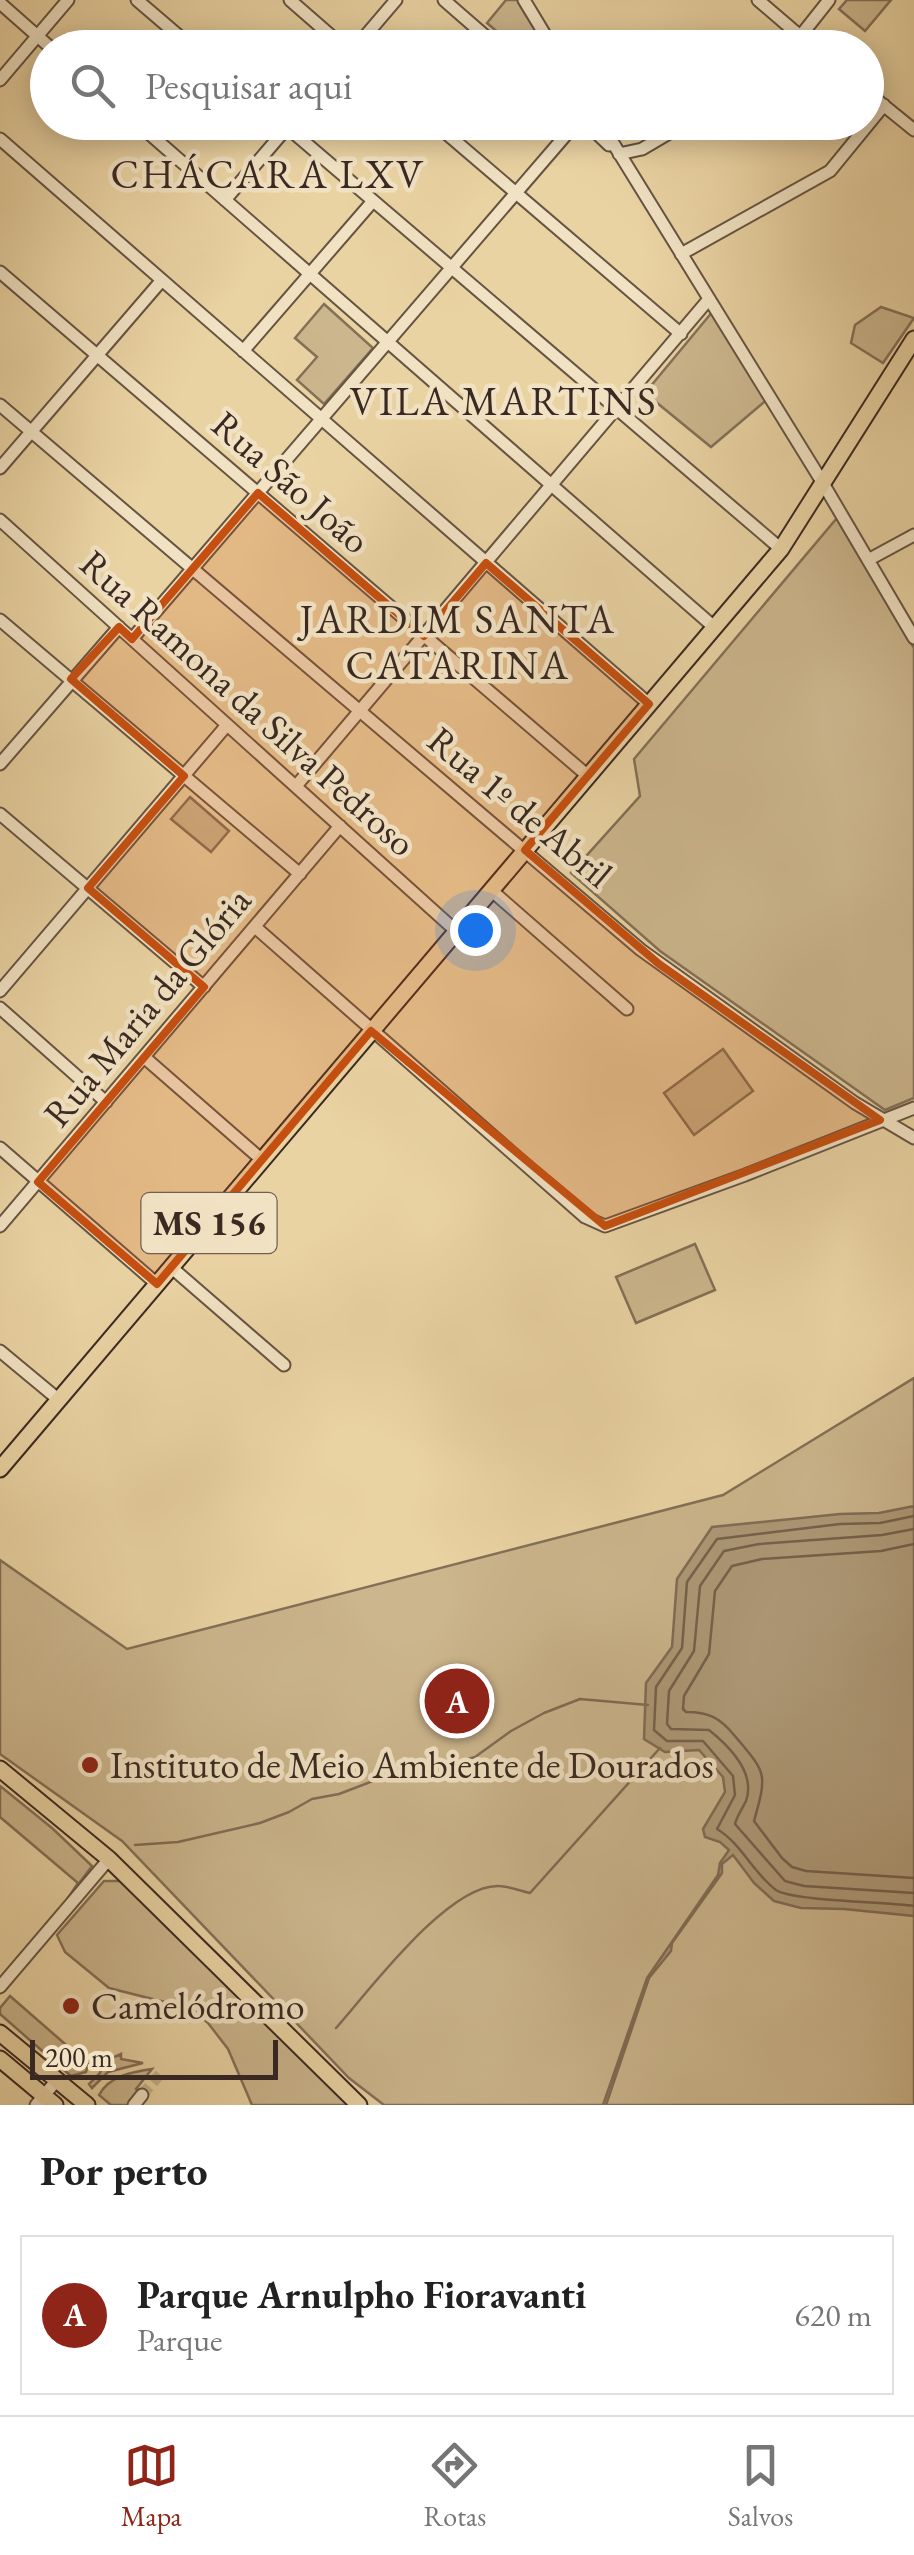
<!DOCTYPE html>
<html lang="pt">
<meta charset="utf-8">
<style>
:root{--surface:#fff;--page:#f6f6f6;--text:#222;--muted:#767676;--line:#e0e0e0;--accent:#8f2418}
body{margin:0;font-family:"EB Garamond",serif;background:var(--page);color:var(--text)}
.scale{position:absolute;left:30px;bottom:25px;width:248px;box-sizing:border-box;padding-left:10px;border:5px solid #3a2922;border-top:0;font-size:28px;line-height:35px;white-space:nowrap;color:#3a2922;-webkit-text-stroke:8px #f1e2c3;paint-order:stroke}
.you{position:absolute;left:475px;top:930px;width:35px;height:35px;margin:-25px;border:8px solid #fff;border-radius:50%;background:#1a73e8;box-shadow:0 0 0 15px #1a73e833}
.badge{display:grid;place-items:center;width:65px;height:65px;border-radius:50%;background:var(--accent);color:#fff;font-size:32px;font-weight:700}
.pin{position:absolute;translate:-50% -50%;border:5px solid #fff;box-shadow:0 2px 10px #0006}
.list{margin:0;padding:0;list-style:none}
h2{display:flex;justify-content:space-between;align-items:center;height:130px;margin:0;padding:0 40px;font-size:42px}
h2 small{font-size:32px;font-weight:400;color:var(--muted)}
.list li{display:grid;grid-template-columns:65px 1fr auto;gap:30px;align-items:center;box-sizing:border-box;height:160px;margin:0 20px 20px;padding:0 20px;border:2px solid var(--line);border-radius:0px}
.list b{display:block;font-size:38px;white-space:nowrap}
.list p{margin:0;font-size:32px;white-space:nowrap;color:var(--muted)}
.list em{font-size:32px;font-style:normal;color:var(--muted)}
.icon{flex:none;width:55px;height:55px;fill:none;stroke:currentColor;stroke-width:2;stroke-linecap:round;stroke-linejoin:round}
.map{position:relative;flex:none;width:914px;height:2105px;overflow:hidden}
.search{position:absolute;background:var(--surface);box-shadow:0 5px 25px #0003;left:30px;right:30px;top:30px;height:110px;display:flex;align-items:center;gap:25px;box-sizing:border-box;padding:0 35px;border-radius:55px;color:var(--muted);font-size:38px}
.sheet{height:310px;background:var(--surface)}
nav{display:flex;justify-content:space-around;align-items:center;box-sizing:border-box;height:140px;border-top:2px solid var(--line);background:var(--surface);font-size:28px;color:var(--muted)}
nav a{display:grid;justify-items:center;gap:5px}
nav .on{color:var(--accent)}
.map>svg:first-child{display:block}
</style>
<div class="map">
<svg width="914" height="2105" viewBox="0 0 914 2105">
<rect width="100%" height="100%" fill="#ead3a3"/>
<filter id="stains"><feTurbulence type="fractalNoise" baseFrequency=".002" numOctaves="4"/><feColorMatrix values="0 0 0 0 .2 0 0 0 0 .09 0 0 0 0 .02 0 0 0 .5 -.17"/></filter>
<radialGradient id="worn" r=".72"><stop offset=".6" stop-color="#630" stop-opacity="0"/><stop offset="1" stop-color="#630" stop-opacity=".3"/></radialGradient>
<path fill="#ccb68d" stroke="#837058" stroke-width="2.5" d="M506,0H529L559,47H515L487,23Z
M847,0H891L865,31L839,9Z
M324,304L373,348L324,404L297,380L317,357L295,338Z
M881,307L914,318L883,363L851,343L855,325Z
M713,311L770,397L711,447L645,393Z
M837,518L914,648V1098L885,1110L660,951L571,873L640,796L634,759Z
M190,797L229,831L211,852L171,819Z
M723,1049L753,1091L694,1135L664,1093Z
M695,1244L715,1290L636,1323L616,1277Z
M914,1378V2105H384L349,2078L122,1841L0,1754V1560L127,1649L723,1495Z
M0,1786L52,1828L92,1866L68,1898L78,1883L0,1817Z
M104,1881H121L350,2105H252L228,2049L208,2023L192,2009L109,1988L65,1952L57,1935Z
M10,1996L88,2064L86,2072L71,2076L0,2014V2008Z
M121,2054V2059L143,2063L108,2072L92,2088L89,2084L100,2073L103,2062Z
M152,2069L136,2089L140,2093L130,2105H111L99,2095C109,2076 132,2072 152,2069Z"/>
<path fill="#ae9977" stroke="#806c55" stroke-width="2.5" d="M914,1506V1916L844,1909L801,1908L774,1901L754,1883L733,1855L722,1864V1873L672,1943L671,1951L649,1978L606,2105H603L647,1978L718,1875L720,1863L729,1850L720,1842L705,1837L703,1829L725,1792L723,1777L699,1750L665,1752L644,1739L646,1683L672,1647L677,1579L712,1527L840,1514L879,1513Z"/>
<g fill="none" stroke-linecap="round" stroke-linejoin="round">
<path stroke="#74614c" stroke-width="2.5" d="M914,1516L880,1523L840,1524L717,1539L687,1582L682,1648L656,1687L654,1730L667,1741H703L733,1776L735,1795L717,1829C742,1844 752,1872 776,1890C792,1901 887,1902 914,1906
M914,1529L882,1535L759,1544L724,1551L700,1586L694,1651L669,1691L667,1724L671,1729L709,1730C729,1746 756,1773 746,1801C742,1809 737,1816 735,1824L785,1881L804,1886L914,1893
M914,1544L881,1551L762,1559L732,1566L715,1591L709,1654L684,1696L683,1709L686,1712C709,1712 720,1718 734,1735C766,1773 768,1772 754,1821L782,1858L792,1867L806,1871L914,1878"/>
<path stroke="#806c55" stroke-width="2.5" d="M135,1845L178,1842L260,1823L289,1812L312,1799L339,1794L394,1773L429,1770L475,1757L511,1731L544,1713L580,1699L648,1705
M336,2028C369,1991 448,1884 499,1886C509,1886 520,1891 530,1893L660,1748"/>
<path stroke="#c7b189" stroke-width="11" stroke-dasharray="11 5.5" stroke-linecap="butt" d="M142,2095L162,2072"/>
<g stroke="#665442" stroke-width="15">
<path id="minor" d="M137,0L193,48
M290,0L345,48
M444,0L499,48
M524,0L553,48
M758,0L814,48
M0,3L51,48
M355,48L396,0
M791,48L829,0
M0,80L68,0
M866,91L914,130
M136,122L714,627
M281,122L781,549
M433,122L681,334
M585,122L609,145
M600,122L821,480L914,638
M0,139L649,704
M619,154L642,149L688,122
M225,200L291,123
M681,254L830,171L884,105
M0,272L588,776
M243,351L373,201
M0,405L641,950L855,1103L914,1138
M0,468L162,280
M0,520L456,931
M868,560L914,535
M0,620L300,874
M132,639L577,122
M0,764L119,627
M296,786L709,299
M0,814L204,987
M491,890L627,1009
M255,927L585,1217L605,1226L745,1175L914,1108
M0,991L227,725
M0,1008L106,1102
M144,1057L262,1160
M0,1148L157,1284
M0,1226L340,826
M171,1267L284,1365
M0,1351L59,1400
M0,1987L109,1859
M36,2105L57,2080
M134,2105L142,2095"/>
</g>
<g stroke="#3a2922" stroke-width="19">
<path id="major" d="M0,1469L781,549L914,339
M0,1769L109,1859L359,2105
M0,2033L87,2105
M0,2059L55,2105"/>
</g>
<use href="#minor" stroke="#f1e2c3" stroke-width="11"/>
<use href="#major" stroke="#ead3a3" stroke-width="15"/>
</g>
<path fill="#c54f10" fill-opacity="0.2" stroke="#c54f10" stroke-width="8" stroke-linejoin="round" d="M258,493L424,636L486,563L649,704L525,850L659,964L880,1120L605,1226L371,1031L157,1284L38,1182L204,987L88,888L184,776L71,679L119,627L132,639Z"/>
<g fill="#8f2418" stroke="#f1e2c3" stroke-width="4">
<circle cx="90" cy="1765" r="10"/>
<circle cx="71" cy="2006" r="10"/>
</g>
<g text-anchor="middle" stroke-width="9" stroke-linejoin="round" paint-order="stroke">
<rect fill="#f1e2c3" stroke="#716052" stroke-width="2.5" x="141.5" y="1193" width="135" height="60" rx="8"/>
<g font-size="35" font-weight="bold" fill="#3a2922">
<text x="209" y="1235">MS 156</text>
</g>
<g font-size="38" fill="#3a2922" stroke="#f1e2c3">
<text transform="translate(291 482) rotate(41)" y="13">Rua São João</text>
<text transform="translate(248 703) rotate(42)" y="13">Rua Ramona da Silva Pedroso</text>
<text transform="translate(520 807) rotate(40)" y="13">Rua 1º de Abril</text>
<text transform="translate(147 1007) rotate(-50)" y="13">Rua Maria da Glória</text>
</g>
<g font-size="38" fill="#3a2922" stroke="#f1e2c3" text-anchor="start">
<text x="110" y="1778">Instituto de Meio Ambiente de Dourados</text>
<text x="91" y="2019">Camelódromo</text>
</g>
<g font-size="40" letter-spacing="2.5" fill="#3a2922" stroke="#f1e2c3">
<text x="268" y="188">CHÁCARA LXV</text>
<text x="504" y="415">VILA MARTINS</text>
<text x="458" y="633">JARDIM SANTA<tspan x="458" dy="46">CATARINA</tspan></text>
</g>
</g>
<rect width="100%" height="100%" filter="url(#stains)"/>
<rect width="100%" height="100%" fill="url(#worn)"/>
</svg>
<div class="scale">200 m</div>
<div class="you"></div>
<div class="pin badge" style="left:457px;top:1701px">A</div>
<div class="search"><svg class="icon" aria-label="search" viewBox="0 0 24 24"><circle cx="10" cy="10" r="6"/><path d="M15 15l6 6"/></svg>Pesquisar aqui</div>
</div>
<section class="sheet">
<h2>Por perto<small></small></h2>
<ul class="list">
<li><span class="badge">A</span><div><b>Parque Arnulpho Fioravanti</b><p>Parque</p></div><em>620 m</em></li>
</ul>
</section>
<nav>
<a class="on"><svg class="icon" aria-label="map" viewBox="0 0 24 24"><path d="M3 6l6-2 6 2 6-2v14l-6 2-6-2-6 2zM9 4v14M15 6v14"/></svg>Mapa</a>
<a><svg class="icon" aria-label="directions" viewBox="0 0 24 24"><path d="M12 3l9 9-9 9-9-9zM9 14v-3h6M13 9l2 2-2 2"/></svg>Rotas</a>
<a><svg class="icon" aria-label="saved" viewBox="0 0 24 24"><path d="M7 4h10v16l-5-4-5 4z"/></svg>Salvos</a>
</nav>
